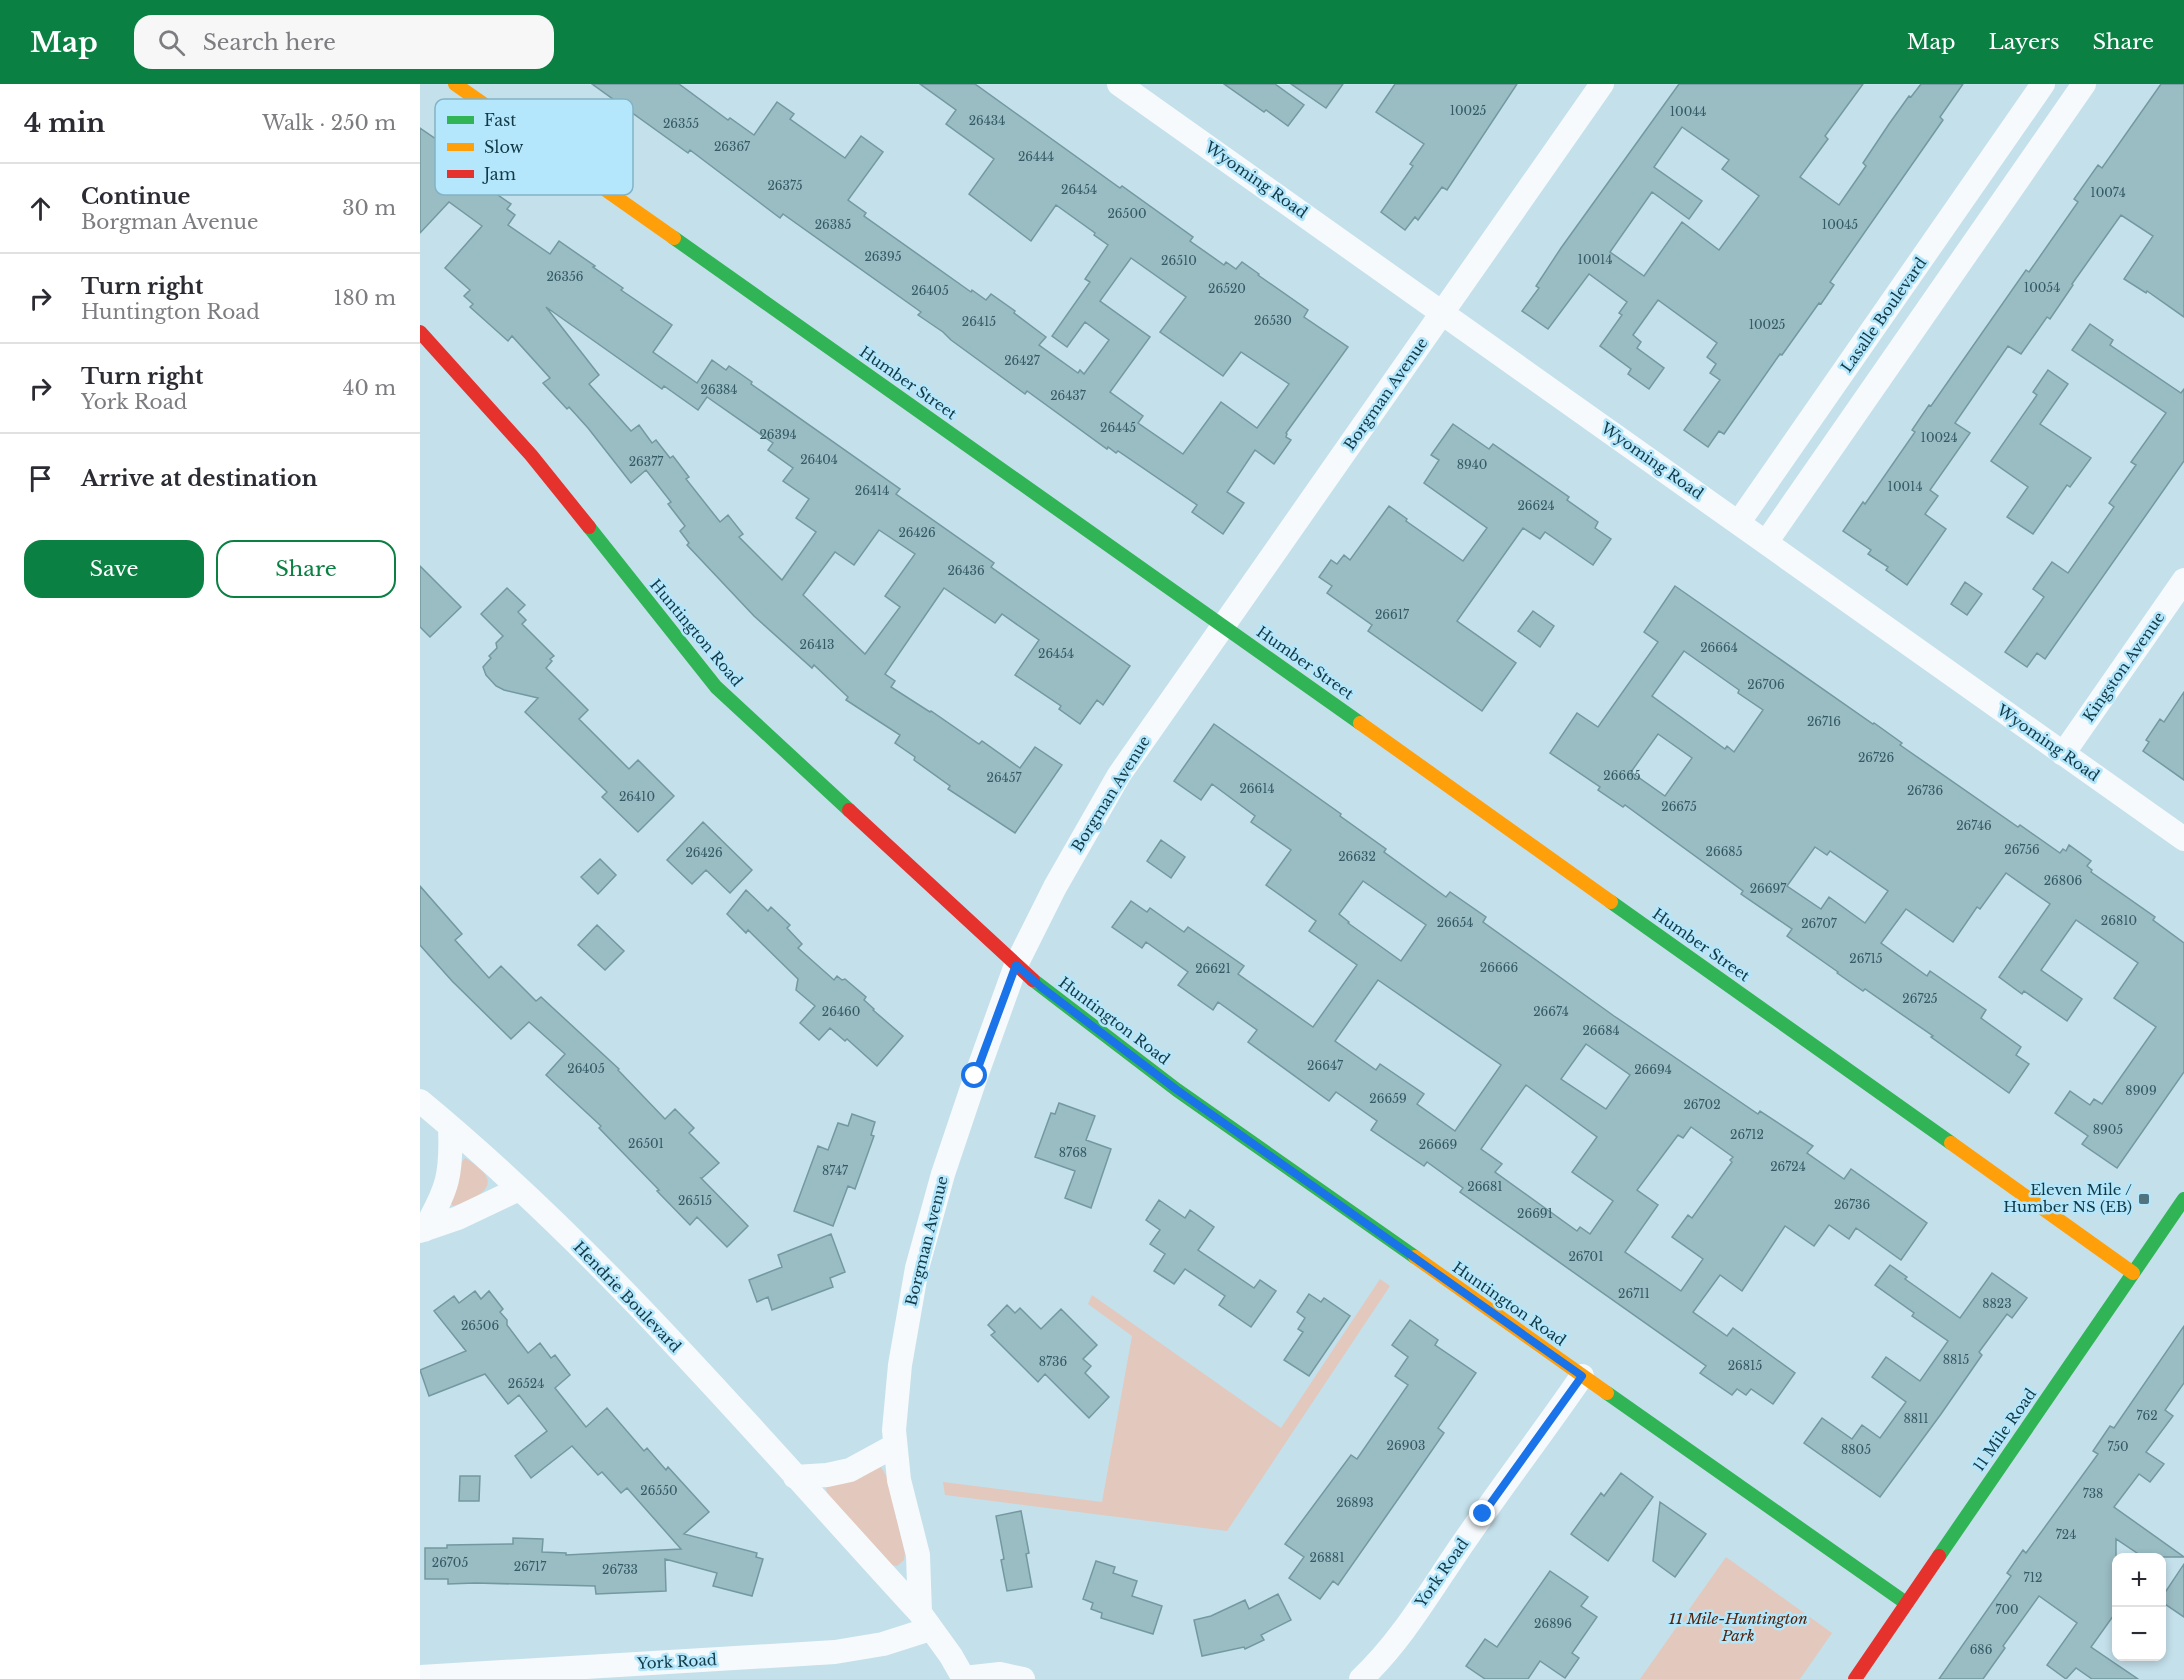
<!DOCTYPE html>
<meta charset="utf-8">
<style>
:root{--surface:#fff;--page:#f7f7f7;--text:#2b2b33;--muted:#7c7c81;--line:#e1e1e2;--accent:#0b8043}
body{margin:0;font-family:"Libre Baskerville",serif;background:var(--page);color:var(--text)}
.controls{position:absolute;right:18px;bottom:18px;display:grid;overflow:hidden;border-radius:12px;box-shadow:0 3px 9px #0003}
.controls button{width:54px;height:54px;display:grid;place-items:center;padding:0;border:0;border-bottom:2px solid var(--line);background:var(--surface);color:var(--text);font:30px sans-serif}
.stop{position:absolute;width:18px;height:18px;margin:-14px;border:4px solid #1a73e8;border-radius:50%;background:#fff}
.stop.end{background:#1a73e8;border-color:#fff;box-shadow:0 2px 6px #0008}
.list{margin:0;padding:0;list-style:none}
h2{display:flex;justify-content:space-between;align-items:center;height:78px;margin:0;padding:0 24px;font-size:26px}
h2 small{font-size:20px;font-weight:400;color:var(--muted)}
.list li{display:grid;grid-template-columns:39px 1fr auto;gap:18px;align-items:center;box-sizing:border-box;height:90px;padding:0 24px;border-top:2px solid var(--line)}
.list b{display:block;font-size:22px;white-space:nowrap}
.list p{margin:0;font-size:20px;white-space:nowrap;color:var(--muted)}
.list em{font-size:20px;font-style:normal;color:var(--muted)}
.actions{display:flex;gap:12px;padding:18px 24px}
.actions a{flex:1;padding:14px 0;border:2px solid var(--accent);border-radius:18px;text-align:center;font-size:21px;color:var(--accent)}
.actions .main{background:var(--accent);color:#fff}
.icon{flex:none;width:33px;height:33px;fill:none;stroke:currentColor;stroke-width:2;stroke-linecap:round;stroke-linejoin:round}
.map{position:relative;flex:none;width:1764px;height:1595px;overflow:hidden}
header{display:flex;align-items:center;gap:36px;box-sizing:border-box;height:84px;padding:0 30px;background:var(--accent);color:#fff}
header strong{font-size:28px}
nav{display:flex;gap:33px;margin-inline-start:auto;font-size:21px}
.search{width:420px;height:54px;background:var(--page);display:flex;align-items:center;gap:15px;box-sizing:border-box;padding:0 21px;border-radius:18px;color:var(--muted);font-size:22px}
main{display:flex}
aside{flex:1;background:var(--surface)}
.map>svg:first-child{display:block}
</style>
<header>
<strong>Map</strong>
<div class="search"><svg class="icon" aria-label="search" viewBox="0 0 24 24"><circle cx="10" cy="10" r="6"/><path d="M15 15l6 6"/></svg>Search here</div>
<nav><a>Map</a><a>Layers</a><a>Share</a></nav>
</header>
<main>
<aside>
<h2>4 min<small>Walk · 250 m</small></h2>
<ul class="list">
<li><svg class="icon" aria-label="ahead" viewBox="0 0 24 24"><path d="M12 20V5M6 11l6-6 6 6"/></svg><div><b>Continue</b><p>Borgman Avenue</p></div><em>30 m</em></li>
<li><svg class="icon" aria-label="right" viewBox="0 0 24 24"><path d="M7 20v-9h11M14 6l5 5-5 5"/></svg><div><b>Turn right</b><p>Huntington Road</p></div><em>180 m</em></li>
<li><svg class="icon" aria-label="right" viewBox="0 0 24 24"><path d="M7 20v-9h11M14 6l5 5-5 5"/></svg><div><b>Turn right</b><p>York Road</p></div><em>40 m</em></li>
<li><svg class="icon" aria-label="arrive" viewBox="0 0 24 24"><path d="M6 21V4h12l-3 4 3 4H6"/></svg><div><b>Arrive at destination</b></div></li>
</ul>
<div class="actions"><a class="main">Save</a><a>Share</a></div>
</aside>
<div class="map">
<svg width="1764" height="1595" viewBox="0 0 1764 1595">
<rect width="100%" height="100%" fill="#c4e0eb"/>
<path fill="#e3c8bd" d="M45,1074C51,1077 55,1081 61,1086C82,1105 49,1117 33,1122L30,1118L41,1079Z
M960,1195L970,1202L807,1447L525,1411L523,1398L682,1418L712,1252L668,1220L672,1211L861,1344Z
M461,1383L467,1393L485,1469L484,1476L477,1482L472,1481L408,1411L406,1405L410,1399Z
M1306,1473L1412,1549L1380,1595H1220Z"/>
<path fill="#9abcc3" stroke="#7399a0" stroke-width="1.5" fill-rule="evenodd" d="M172,0H259L308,36L310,34L334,51L357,18L374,30L370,35L425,74L441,52L463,68L428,116L446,129L444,132L551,208L552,206L566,216L571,210L595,227L594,229L626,253L619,261L658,289L660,286L664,290L689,256L665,238L647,263L632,252L670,198L665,195L688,161L674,151L675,149L636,121L611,157L549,110L574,75L526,40L536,26L500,0H555L700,104L702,102L773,153L770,157L804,181L806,178L816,185L822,178L839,190L838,191L888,226L884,233L928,263L866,349L867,350L866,353L871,356L854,380L835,366L807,408L824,419L803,450L772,428L777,421L698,367L696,369L688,363L687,365L607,307L605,310L531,256L523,248L498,231L501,228L363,130L360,134L270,66L268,69ZM711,174L766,213L740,248L803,292L821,268L869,300L837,344L801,318L763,370L718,339L723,332L690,308L730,253L680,217Z
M804,0H855L884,21L868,42L846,26L844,28Z
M871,0H923L906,24Z
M975,0H1097L1027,106L1022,103L998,136L995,133L985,146L961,128L993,82L990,80L1004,60L956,28Z
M1259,0H1443L1405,52L1408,55L1380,93L1419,121L1446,82L1443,79L1469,40L1489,12L1491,13L1501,0H1543L1520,33L1523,36L1410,198L1414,201L1401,220L1399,219L1362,271L1360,270L1304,350L1299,347L1288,363L1264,346L1300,296L1290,289L1296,280L1287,273L1297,259L1238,216L1213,251L1221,258L1217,264L1244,284L1229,305L1208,290L1211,285L1180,262L1202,231L1199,229L1207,218L1169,190L1128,245L1102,227L1119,204L1116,202L1141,164ZM1262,43L1309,76L1302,85L1339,112L1299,166L1262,138L1224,192L1190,168L1232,108L1269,135L1282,117L1234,83Z
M1741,0H1764V233L1727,207L1726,209L1704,195L1733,152L1701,131L1652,200L1653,201L1630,235L1627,233L1601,270L1588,262L1535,339L1550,349L1510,406L1518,412L1505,430L1526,445L1487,501L1466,486L1468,483L1448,470L1451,466L1423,447L1443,418L1445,420L1495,348L1492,346L1509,321L1511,322L1606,186L1609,188L1658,118L1654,115L1678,81L1682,84Z
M0,44L51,79L45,88L91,120L87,125L95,131L88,141L130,170L139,157L175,182L173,183L203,204L201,206L252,241L233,268L277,299L292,276L306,286L309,282L332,298L331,300L480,405L476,410L574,479L571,483L710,582L683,621L677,616L660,640L639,625L641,622L595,591L619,556L582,530L575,539L524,504L465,590L475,597L471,603L510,628L511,627L559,660L562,657L600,684L615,663L642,681L595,749L528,705L530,702L494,676L495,673L475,659L480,651L426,616L428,613L394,581L392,584L334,532L267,461L269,459L260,447L265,442L248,420L251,418L226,386L211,399L168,344L149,323L147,325L123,299L130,294L92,252L88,257L50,223L53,220L44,212L50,206L25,184L62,142L29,118L0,149ZM126,223L242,305L244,302L278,326L287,313L353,359L348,366L373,384L363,397L389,415L376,434L396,448L362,496L319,453L323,450L308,431L300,438L266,395L269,393L253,372L250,374L236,356L232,359L219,341L211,347L169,300L179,291ZM459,446L495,470L465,512L480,523L445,570L383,511L415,468L434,481Z
M1670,240L1693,256L1690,261L1761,309L1764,305V377L1625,575L1617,569L1607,583L1585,568L1624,513L1613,505L1632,478L1648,489L1694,423L1689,419L1716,381L1711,378L1746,329L1652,266Z
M1628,286L1648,300L1620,340L1671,374L1650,403L1647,401L1613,450L1587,433L1608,403L1571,377L1617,311L1613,308Z
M1033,340L1069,365L1073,360L1149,413L1147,416L1178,438L1175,444L1191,455L1173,481L1125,448L1120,455L1103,444L1037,537L1096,579L1062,627L948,547L952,541L907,509L912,502L899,493L911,476L917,480L924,471L930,476L969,422L987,435L986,437L1043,477L1067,444L1004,399L1019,376L1011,371Z
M0,482L41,523L10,553L0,543Z
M1545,498L1562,510L1547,531L1531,520Z
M1255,502L1453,640L1454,639L1482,659L1480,661L1598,743L1600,741L1640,769L1643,765L1646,767L1649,761L1671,777L1667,782L1672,786L1671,788L1735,833L1733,836L1764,859V988L1697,1084L1662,1060L1668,1052L1635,1029L1650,1007L1670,1021L1674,1015L1682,1020L1736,943L1694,914L1718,879L1656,836L1621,886L1662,915L1647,937L1604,907L1602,910L1579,893L1630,820L1586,789L1560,825L1557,823L1533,858L1486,825L1461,859L1507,892L1510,887L1566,926L1561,934L1601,963L1596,971L1609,980L1589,1009L1511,953L1513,952L1445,905L1443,907L1417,889L1418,888L1367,852L1372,845L1321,810L1323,807L1205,721L1203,723L1178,706L1180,703L1130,669L1157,629L1178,643L1238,558L1224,548ZM1264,567L1319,606L1318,609L1343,626L1314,668L1307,662L1305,665L1232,612ZM1238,650L1272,674L1245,712L1211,688ZM1395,763L1407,771L1410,767L1468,807L1445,839L1409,813L1401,825L1367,802Z
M87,504L105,521L98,528L106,536L102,540L134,572L130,575L132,577L126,584L168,626L159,635L209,685L218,676L254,712L218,748L182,713L187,708L105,628L118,614L84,606L76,602L66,591L63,583L71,574L69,572L77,564L76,559L83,552L61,530Z
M1113,527L1134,542L1120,563L1098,547Z
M1764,608V696L1723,667L1729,658L1726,656L1740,635L1744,638Z
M794,640L921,730L920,732L966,765L964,768L1026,813L1030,808L1066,833L1063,838L1194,932L1338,1030L1340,1027L1393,1062L1387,1069L1424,1095L1431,1085L1507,1139L1481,1176L1436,1144L1429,1155L1409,1141L1394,1162L1365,1142L1322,1207L1300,1191L1273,1228L1307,1252L1313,1244L1375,1289L1353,1320L1331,1305L1326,1311L1317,1305L1312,1311L1280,1289L1286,1282L1040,1108L1043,1104L1007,1078L1004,1082L951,1046L957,1037L916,1008L909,1017L828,958L837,946L798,918L793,926L758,901L768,888L726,858L722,864L692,843L711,817L727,828L730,824L764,848L768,843L824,882L818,890L893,943L937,881L889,847L896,837L846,801L871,766L831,738L835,732L792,700L781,716L754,697ZM943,797L1006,841L981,877L928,839L929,838L919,830ZM958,896L1081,981L1035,1047L997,1020L1004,1010L960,980L956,986L915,957ZM1166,960L1210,991L1186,1025L1141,995ZM1106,1001L1177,1053L1152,1088L1193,1117L1170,1150L1160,1143L1157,1147L1075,1088L1082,1080L1061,1065ZM1271,1043L1313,1073L1310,1076L1312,1078L1272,1134L1268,1131L1252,1153L1283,1175L1261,1207L1205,1168L1238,1121L1217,1106L1258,1051L1263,1054Z
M283,738L332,786L310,809L286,786L272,800L247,776Z
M741,756L765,773L751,794L727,777Z
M180,775L196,791L178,810L161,793Z
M0,802L42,850L35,856L69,894L81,882L116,917L121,913L199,985L198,986L245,1035L255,1025L274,1044L269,1049L299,1079L282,1094H281L328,1142L307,1163L277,1133L270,1141L237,1107L239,1106L179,1044L181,1042L126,991L145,970L109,938L91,955L32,897L0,861Z
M326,806L348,827L351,823L370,841L367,844L382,860L378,864L414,896L417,892L422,896L425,895L446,913L444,916L454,925L453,926L483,952L457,982L427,955L425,957L410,944L399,956L380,939L395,922L376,906L378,895L328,846L326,849L307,830Z
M177,841L204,867L185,886L158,861Z
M639,1019L675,1032L666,1056L691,1065L671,1124L645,1114L655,1087L615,1073L631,1029L635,1030Z
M432,1030L455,1038L451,1051L454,1052L435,1105L428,1102L413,1142L374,1127L398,1062L408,1066L418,1039L428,1042Z
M739,1116L765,1134L770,1126L794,1143L778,1166L834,1204L840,1196L856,1207L831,1243L799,1221L805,1212L765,1185L754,1200L734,1187L745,1170L730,1160L740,1146L726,1136Z
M411,1150L425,1188L410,1194L413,1203L352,1226L348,1213L337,1218L329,1196L362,1183L358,1171Z
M1470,1181L1487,1193L1485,1195L1540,1234L1572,1189L1607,1214L1592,1234L1587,1230L1559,1268L1562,1271L1521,1330L1460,1413L1384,1359L1402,1334L1432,1355L1442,1341L1460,1354L1486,1318L1452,1293L1466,1273L1500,1297L1528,1257L1492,1232L1494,1229L1455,1201Z
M55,1207L61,1215L69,1207L83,1225L80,1228L87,1236V1241L108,1269L120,1259L131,1274L135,1271L150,1291L135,1304L166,1343L187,1324L224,1367L227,1364L246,1386L248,1383L289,1428L264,1450L337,1469L336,1473L343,1475L332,1512L293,1502L297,1489L245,1475L246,1507L176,1510L175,1502L55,1499L28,1500V1495H5V1464H27V1461L93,1460V1454L123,1455L122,1468L146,1469V1471L261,1465L207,1404L201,1409L182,1388L178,1391L152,1362L111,1394L95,1372L127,1347L99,1311L88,1320L65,1290L9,1312L0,1286L46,1267L14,1227L34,1212L39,1219Z
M889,1210L901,1218L904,1214L930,1232L889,1292L864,1276L883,1248L878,1245L885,1234L877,1228Z
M587,1221L595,1229L600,1224L621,1245L641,1225L677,1261L663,1275L671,1282L665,1289L689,1313L669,1334L625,1290L618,1298L571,1251L575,1248L568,1241Z
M990,1236L1018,1256L1015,1261L1056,1289L1018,1344L1024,1349L990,1398L918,1501L913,1497L900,1515L869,1494L884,1473L865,1460L931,1371L937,1375L988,1301L975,1292L988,1273L972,1261Z
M1764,1242V1299L1745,1326L1753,1332L1726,1368L1744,1380L1730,1398L1719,1390L1694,1423L1764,1473H1723L1696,1455V1528L1671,1563L1718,1595H1672L1656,1584L1646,1595L1627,1581L1657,1539L1619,1512L1583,1562L1585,1564L1563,1595H1519L1591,1492L1587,1489L1603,1466L1606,1469L1678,1370L1673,1367L1690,1342L1694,1344Z
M1201,1389L1233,1413L1188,1477L1151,1450L1181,1409L1184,1412Z
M40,1392H60L59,1417H39Z
M1240,1418L1286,1450L1255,1493L1233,1477Z
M601,1427L609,1469L606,1470L612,1503L587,1507L581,1476L584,1475L576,1432Z
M676,1477L695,1483L693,1489L717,1497L712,1512L742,1522L733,1550L681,1534L682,1529L671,1525L673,1519L663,1515Z
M1764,1480V1533L1742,1518V1513Z
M1130,1487L1168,1513L1161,1522L1177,1533L1152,1569L1159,1574L1145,1594L1120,1577L1108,1595H1065L1046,1582L1065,1555L1077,1563Z
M858,1510L871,1536L841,1551L844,1556L825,1565L824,1563L782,1572L774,1536L791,1532L825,1516L829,1525Z"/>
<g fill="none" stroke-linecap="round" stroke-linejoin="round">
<path stroke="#f6fafc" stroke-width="24" d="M699,0L1764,755
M1319,438L1623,0
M1347,457L1664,0
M1643,670L1764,496
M0,1017C184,1169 339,1354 500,1529L531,1572L544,1595
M4,1146C28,1105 32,1090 30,1043
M0,1147L38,1134L99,1105
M375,1393L407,1391L430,1386L474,1362
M500,1529L498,1471L479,1396L474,1346L480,1281L497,1184L523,1090L556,992L596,881L635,803L699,691L1182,0
M0,1593L415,1568L463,1560L510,1545
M544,1594L580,1590L603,1595
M941,1595C984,1555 1014,1500 1048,1452C1085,1398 1125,1346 1162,1292"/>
<path stroke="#30b455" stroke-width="14" d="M254,154L940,639
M169,443L296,603L429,726
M1191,818L1531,1059
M613,896L757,1006L995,1173
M1187,1309L1486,1519
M1519,1472L1764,1115"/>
<path stroke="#ff9f0a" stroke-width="14" d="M35,0L254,154
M940,639L1191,818
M1531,1059L1713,1189
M995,1173L1187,1309"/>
<path stroke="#e5322d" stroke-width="14" d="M0,248L111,371L169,443
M429,726L613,896
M1435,1595L1519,1472"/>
</g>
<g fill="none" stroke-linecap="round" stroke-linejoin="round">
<path stroke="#1a73e8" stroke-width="8" d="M555,992L596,881L621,903L757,1006L1162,1292L1063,1430"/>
</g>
<rect fill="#507380" stroke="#b4e7fb" stroke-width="2" x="1718" y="1109" width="12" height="12" rx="3"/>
<g text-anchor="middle" stroke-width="5" stroke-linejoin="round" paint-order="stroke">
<g font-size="12" fill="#345a65">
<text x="1048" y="31">10025</text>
<text x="1268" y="32">10044</text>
<text x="567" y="41">26434</text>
<text x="261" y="44">26355</text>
<text x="312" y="67">26367</text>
<text x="616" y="77">26444</text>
<text x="365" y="106">26375</text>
<text x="659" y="110">26454</text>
<text x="1688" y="113">10074</text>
<text x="707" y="134">26500</text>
<text x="413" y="145">26385</text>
<text x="1420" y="145">10045</text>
<text x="463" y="177">26395</text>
<text x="1175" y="180">10014</text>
<text x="759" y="181">26510</text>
<text x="145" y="197">26356</text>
<text x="1622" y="208">10054</text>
<text x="807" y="209">26520</text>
<text x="510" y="211">26405</text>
<text x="853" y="241">26530</text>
<text x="559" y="242">26415</text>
<text x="1347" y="245">10025</text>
<text x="602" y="281">26427</text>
<text x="299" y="310">26384</text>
<text x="648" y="316">26437</text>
<text x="698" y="348">26445</text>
<text x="358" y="355">26394</text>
<text x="1519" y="358">10024</text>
<text x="399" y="380">26404</text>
<text x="226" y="382">26377</text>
<text x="1052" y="385">8940</text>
<text x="1485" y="407">10014</text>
<text x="452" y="411">26414</text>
<text x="1116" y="426">26624</text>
<text x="497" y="453">26426</text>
<text x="546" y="491">26436</text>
<text x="972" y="535">26617</text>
<text x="397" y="565">26413</text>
<text x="1299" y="568">26664</text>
<text x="636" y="574">26454</text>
<text x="1346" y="605">26706</text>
<text x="1404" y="642">26716</text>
<text x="1456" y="678">26726</text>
<text x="1202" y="696">26665</text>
<text x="584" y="698">26457</text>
<text x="837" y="709">26614</text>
<text x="1505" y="711">26736</text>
<text x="217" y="717">26410</text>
<text x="1259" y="727">26675</text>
<text x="1554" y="746">26746</text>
<text x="1602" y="770">26756</text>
<text x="1304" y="772">26685</text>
<text x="284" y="773">26426</text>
<text x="937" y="777">26632</text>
<text x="1643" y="801">26806</text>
<text x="1348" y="809">26697</text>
<text x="1699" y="841">26810</text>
<text x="1035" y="843">26654</text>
<text x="1399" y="844">26707</text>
<text x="1446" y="879">26715</text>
<text x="1079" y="888">26666</text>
<text x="793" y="889">26621</text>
<text x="1500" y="919">26725</text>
<text x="421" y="932">26460</text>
<text x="1131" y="932">26674</text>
<text x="1181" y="951">26684</text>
<text x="905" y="986">26647</text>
<text x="166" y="989">26405</text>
<text x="1233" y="990">26694</text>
<text x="1721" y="1011">8909</text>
<text x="968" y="1019">26659</text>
<text x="1282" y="1025">26702</text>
<text x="1688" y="1050">8905</text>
<text x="1327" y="1055">26712</text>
<text x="226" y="1064">26501</text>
<text x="1018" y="1065">26669</text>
<text x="653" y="1073">8768</text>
<text x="1368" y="1087">26724</text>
<text x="415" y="1091">8747</text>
<text x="1065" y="1107">26681</text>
<text x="275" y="1121">26515</text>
<text x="1432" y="1125">26736</text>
<text x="1115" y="1134">26691</text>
<text x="1166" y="1177">26701</text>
<text x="1214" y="1214">26711</text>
<text x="1577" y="1224">8823</text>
<text x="60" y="1246">26506</text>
<text x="1536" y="1280">8815</text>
<text x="633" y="1282">8736</text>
<text x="1325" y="1286">26815</text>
<text x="106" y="1304">26524</text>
<text x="1727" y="1336">762</text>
<text x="1496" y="1339">8811</text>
<text x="986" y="1366">26903</text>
<text x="1698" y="1367">750</text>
<text x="1436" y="1370">8805</text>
<text x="239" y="1411">26550</text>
<text x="1673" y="1414">738</text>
<text x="935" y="1423">26893</text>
<text x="1646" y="1455">724</text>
<text x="907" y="1478">26881</text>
<text x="30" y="1483">26705</text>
<text x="110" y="1487">26717</text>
<text x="200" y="1490">26733</text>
<text x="1613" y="1498">712</text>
<text x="1587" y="1530">700</text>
<text x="1133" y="1544">26896</text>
<text x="1561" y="1570">686</text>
</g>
<g font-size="15" fill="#123946" stroke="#b4e7fb">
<text transform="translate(836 96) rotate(35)" y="5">Wyoming Road</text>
<text transform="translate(1464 231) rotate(-55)" y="5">Lasalle Boulevard</text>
<text transform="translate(488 299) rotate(35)" y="5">Humber Street</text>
<text transform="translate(966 310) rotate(-55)" y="5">Borgman Avenue</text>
<text transform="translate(1232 377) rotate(35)" y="5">Wyoming Road</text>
<text transform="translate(276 549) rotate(50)" y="5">Huntington Road</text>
<text transform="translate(885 579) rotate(35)" y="5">Humber Street</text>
<text transform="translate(1704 583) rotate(-55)" y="5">Kingston Avenue</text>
<text transform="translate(1628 659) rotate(35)" y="5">Wyoming Road</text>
<text transform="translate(691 710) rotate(-58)" y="5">Borgman Avenue</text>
<text transform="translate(1281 861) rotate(35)" y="5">Humber Street</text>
<text transform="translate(694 937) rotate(37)" y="5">Huntington Road</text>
<text transform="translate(507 1157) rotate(-76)" y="5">Borgman Avenue</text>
<text transform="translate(207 1213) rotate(46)" y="5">Hendrie Boulevard</text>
<text transform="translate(1089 1220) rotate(35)" y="5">Huntington Road</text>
<text transform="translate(1585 1346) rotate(-55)" y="5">11 Mile Road</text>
<text transform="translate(1022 1489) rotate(-55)" y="5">York Road</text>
<text transform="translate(257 1578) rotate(-3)" y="5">York Road</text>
</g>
<g font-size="15" fill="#123946" stroke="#b4e7fb" text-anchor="end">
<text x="1712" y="1111">Eleven Mile /<tspan x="1712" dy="17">Humber NS (EB)</tspan></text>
</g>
<g font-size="15" font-style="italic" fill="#54250e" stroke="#b4e7fb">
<text x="1318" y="1540">11 Mile-Huntington<tspan x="1318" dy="17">Park</tspan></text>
</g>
</g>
<rect x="15" y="15" width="198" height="96" rx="9" fill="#b4e7fb" stroke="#83b3c5" stroke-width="1.5"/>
<rect x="27" y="32" width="27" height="8" fill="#30b455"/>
<rect x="27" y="59" width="27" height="8" fill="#ff9f0a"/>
<rect x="27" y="86" width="27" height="8" fill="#e5322d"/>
<g font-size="16" fill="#123946">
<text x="64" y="42">Fast</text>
<text x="64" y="69">Slow</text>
<text x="64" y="96">Jam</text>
</g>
</svg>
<div class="controls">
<button>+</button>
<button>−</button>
</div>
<div class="stop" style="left:555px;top:992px"></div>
<div class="stop end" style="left:1063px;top:1430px"></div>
</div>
</main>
